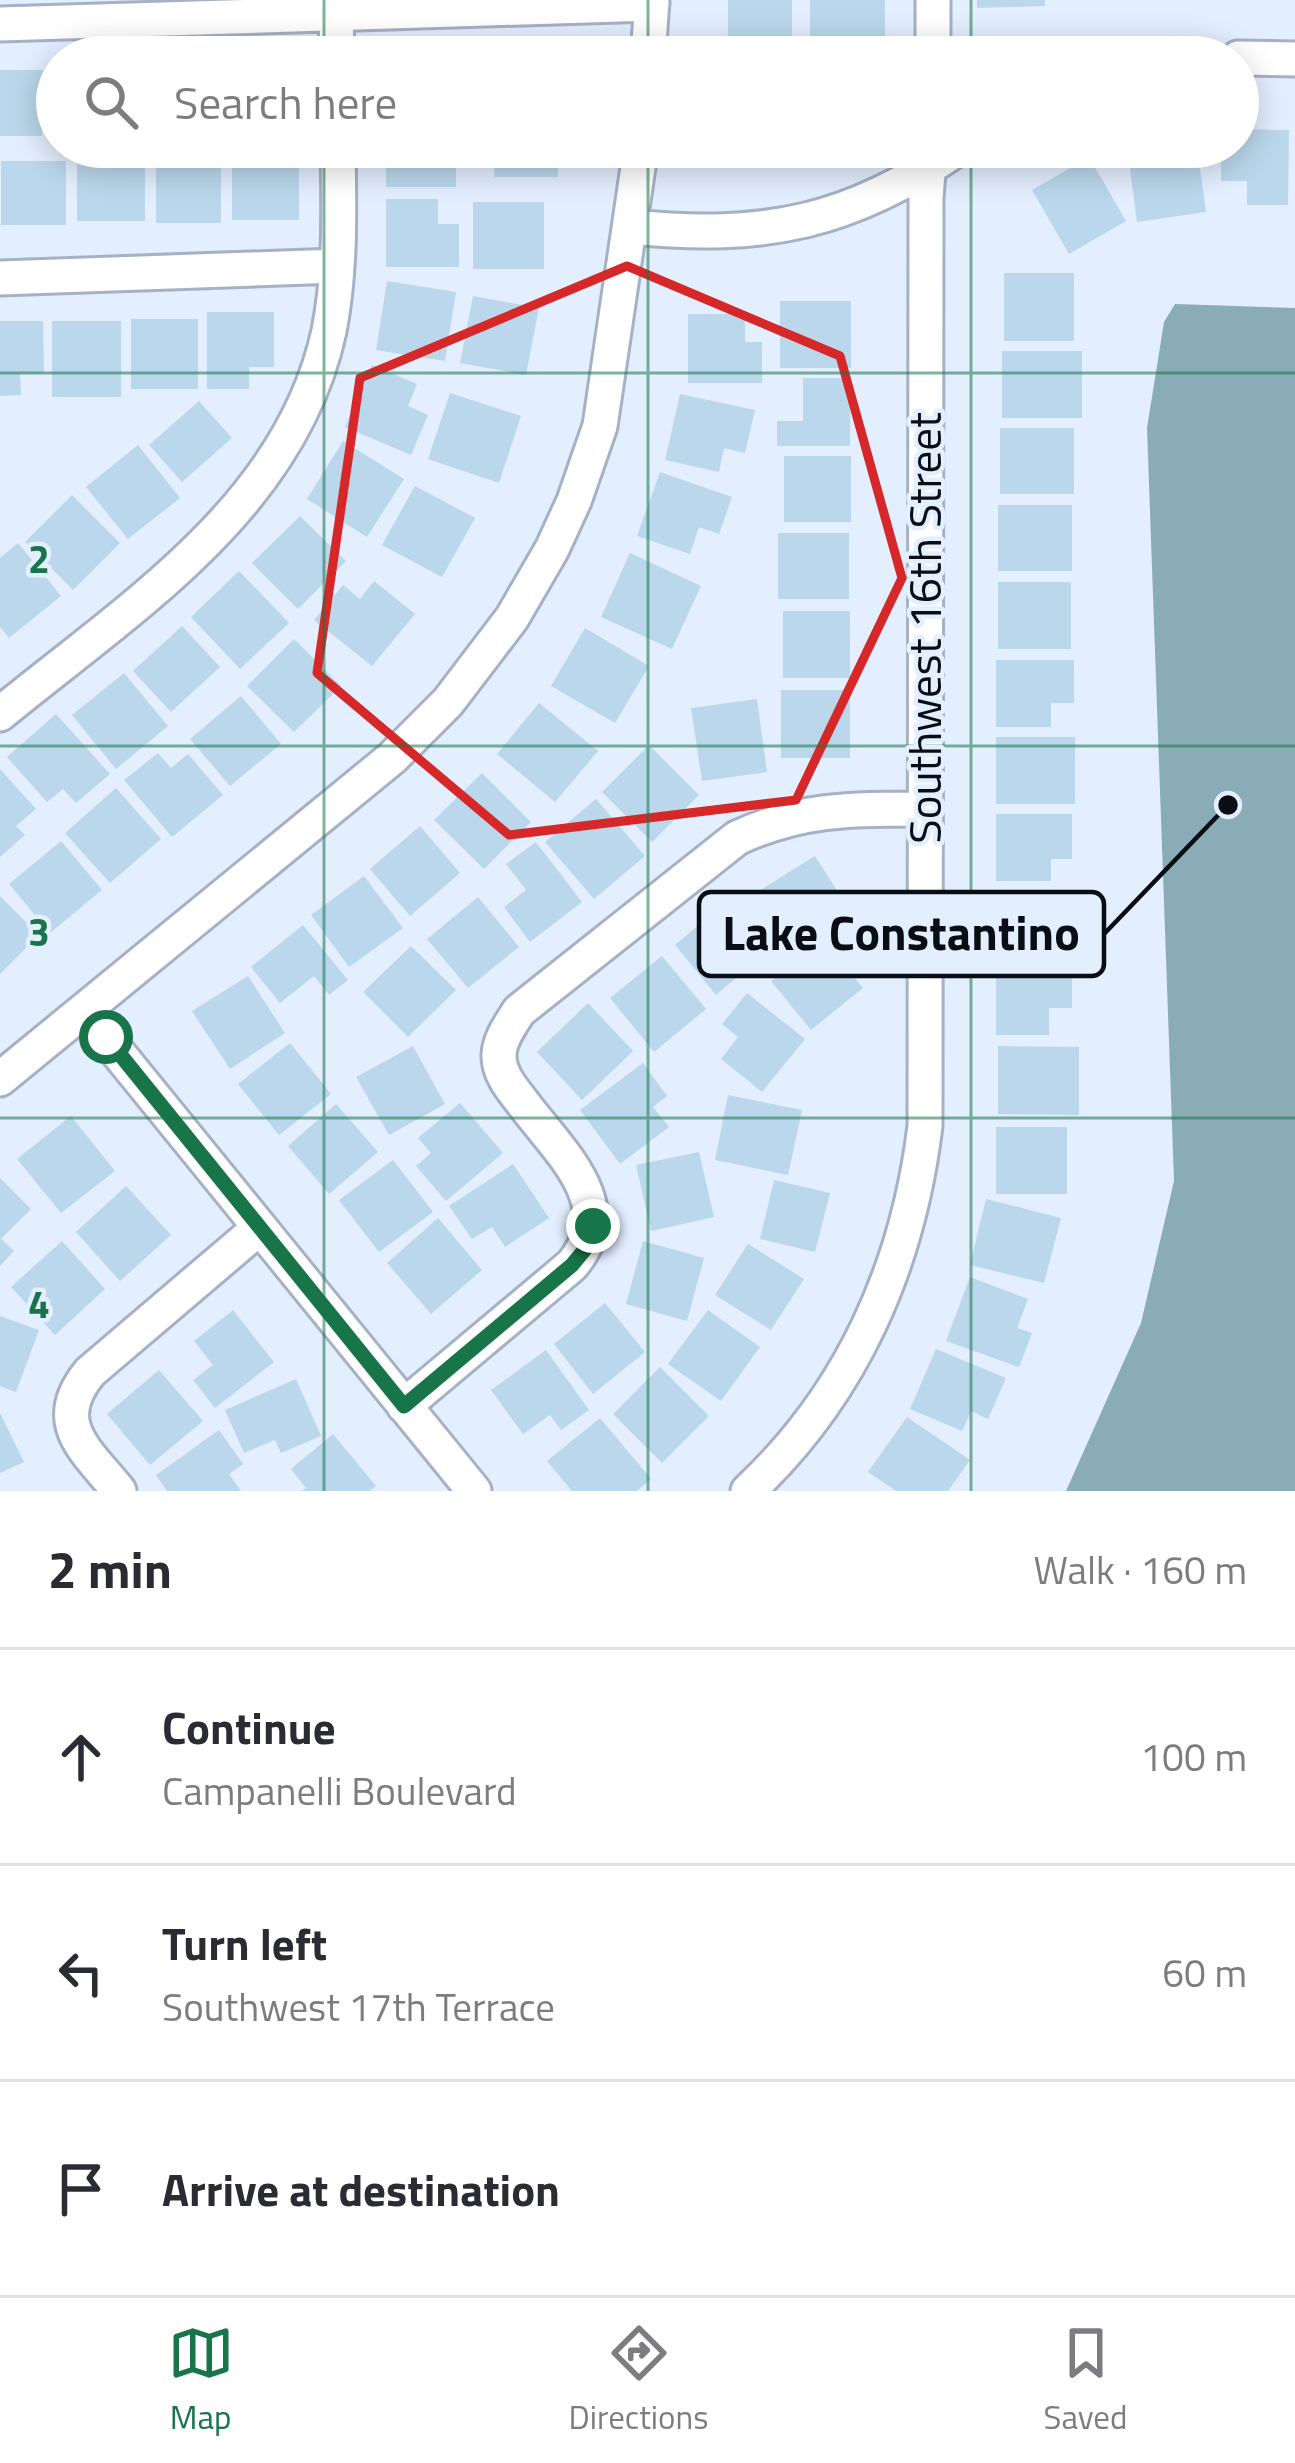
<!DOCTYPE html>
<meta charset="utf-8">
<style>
:root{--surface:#fff;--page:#f7f7f7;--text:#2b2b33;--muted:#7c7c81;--line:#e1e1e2;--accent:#187449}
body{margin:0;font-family:"Titillium Web",sans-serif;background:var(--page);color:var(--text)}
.stop{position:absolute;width:36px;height:36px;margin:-27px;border:9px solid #187449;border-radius:50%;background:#fff}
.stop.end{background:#187449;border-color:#fff;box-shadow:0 3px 12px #0008}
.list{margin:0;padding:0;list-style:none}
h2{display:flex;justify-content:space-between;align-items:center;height:156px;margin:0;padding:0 48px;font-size:51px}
h2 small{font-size:39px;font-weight:400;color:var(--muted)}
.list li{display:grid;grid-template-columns:78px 1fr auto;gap:36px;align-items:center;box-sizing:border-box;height:216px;padding:0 48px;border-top:3px solid var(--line)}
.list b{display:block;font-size:45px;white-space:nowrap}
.list p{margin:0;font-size:39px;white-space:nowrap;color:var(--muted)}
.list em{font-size:39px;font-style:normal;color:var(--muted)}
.icon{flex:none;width:66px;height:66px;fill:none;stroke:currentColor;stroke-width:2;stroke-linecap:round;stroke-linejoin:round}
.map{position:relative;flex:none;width:1295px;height:1491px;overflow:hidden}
.search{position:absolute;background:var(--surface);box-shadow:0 6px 30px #0003;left:36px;right:36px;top:36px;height:132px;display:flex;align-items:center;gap:30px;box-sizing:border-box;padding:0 42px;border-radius:66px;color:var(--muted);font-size:45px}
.sheet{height:804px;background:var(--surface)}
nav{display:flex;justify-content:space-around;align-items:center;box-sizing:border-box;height:168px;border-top:3px solid var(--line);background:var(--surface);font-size:33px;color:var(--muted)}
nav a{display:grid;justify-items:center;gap:6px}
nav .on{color:var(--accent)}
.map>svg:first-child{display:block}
</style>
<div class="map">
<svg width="1295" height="1491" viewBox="0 0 1295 1491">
<rect width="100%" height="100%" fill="#e3eefe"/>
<path fill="#89acb7" d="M1175,304L1295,308V1491H1066L1141,1323L1174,1181L1147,428L1164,322Z"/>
<path fill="#bbd7eb" d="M728,0H792V57H728Z
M810,0H885V37H810Z
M977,0H1045V6L977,8Z
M492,39H568V57H492Z
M385,43H447V57H385Z
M0,70H57V118H42V136H0Z
M1238,129L1289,130L1288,205H1247V181H1221V147H1238Z
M232,147H299V220H232Z
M386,147H456V187H386Z
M494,147H558V177H494Z
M1127,147H1197L1206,212L1137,222Z
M156,150H221V223H156Z
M77,151H145V221H77Z
M1089,157L1126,221L1069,254L1032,190Z
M1,161H66V225H1Z
M386,199H438V224H459V267H386Z
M473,202H544V269H473Z
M1004,273H1074V341H1004Z
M387,281L456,292L445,361L376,350Z
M473,296L539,308L526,375L460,363Z
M780,301H851V368H780Z
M207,312H274V367H249V389H207Z
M688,314H745V342H762V383H688Z
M131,319H198V389H131Z
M0,321H43L44,373L20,374L21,395L0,396Z
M52,321H121V397H52Z
M1002,351H1082V418H1002Z
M372,365L417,384L408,406L428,415L411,455L345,427Z
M803,378H850V446H777V421H803Z
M450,393L521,416L499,483L428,459Z
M680,394L755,410L745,453L724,448L719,472L665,460Z
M199,401L232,438L182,482L149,445Z
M1000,428H1074V494H1000Z
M343,441L404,479L367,537L307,499Z
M138,445L180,498L128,539L86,487Z
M784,456H851V522H784Z
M660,472L732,497L719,534L699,527L690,554L637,536Z
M415,486L475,518L442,577L382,545Z
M72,495L120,543L73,590L25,542Z
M998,505H1072V571H998Z
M300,516L346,561L298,609L252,563Z
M778,533H849V599H778Z
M18,543L61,596L9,638L0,627V558Z
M630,553L701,586L672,649L601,617Z
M239,571L289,623L240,669L191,617Z
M374,581L415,614L372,666L314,620L343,585L360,599Z
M998,582H1071V649H998Z
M783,611H850V678H783Z
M182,626L220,667L171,712L133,671Z
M585,628L649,666L615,723L551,686Z
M294,639L341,686L294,732L247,686Z
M996,660H1074V703H1051V727H996Z
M124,673L168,726L116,769L72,715Z
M781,690H850V758H781Z
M241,696L281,744L230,786L190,739Z
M757,699L767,772L702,781L691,708Z
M539,703L598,751L555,802L497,754Z
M56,714L110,774L76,803L63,789L47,802L7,757Z
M996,737H1075V804H996Z
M649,745L699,795L652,842L602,792Z
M158,753L171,768L188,754L223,795L172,837L124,780Z
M0,769L36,809L16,826L25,835L0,857Z
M482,773L531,822L484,869L434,820Z
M116,788L161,839L110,883L65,833Z
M596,799L645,856L594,899L545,842Z
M996,814H1072V859H1051V881H996Z
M420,826L460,873L410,916L370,869Z
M61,841L102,890L50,933L9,884Z
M536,842L582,902L530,942L504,907L526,890L506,864Z
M815,856L847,906L789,943L757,892Z
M364,876L403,928L349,967L311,915Z
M997,890H1071V958H997Z
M0,896L39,935L0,974Z
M478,897L519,947L468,988L427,939Z
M726,902L768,951L716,995L675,945Z
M303,925L348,980L329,995L314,976L280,1003L251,967Z
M822,939L863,988L811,1030L771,981Z
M411,946L456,990L408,1037L363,992Z
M662,956L706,1009L654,1052L610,998Z
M996,967H1072V1008H1049V1035H996Z
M248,976L285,1033L230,1069L192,1011Z
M747,993L805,1039L762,1092L721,1059L738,1037L722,1024Z
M588,1003L633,1051L582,1100L537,1052Z
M290,1043L331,1094L279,1135L238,1084Z
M413,1046L445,1104L389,1135L356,1077Z
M998,1046L1079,1047V1115L998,1114Z
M643,1063L667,1096L653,1107L669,1127L620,1164L580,1110Z
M728,1095L802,1110L788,1175L715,1160Z
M460,1103L503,1153L446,1201L416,1166L431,1153L418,1138Z
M336,1104L378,1152L329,1194L288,1146Z
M71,1116L115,1171L61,1213L17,1159Z
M996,1127H1067V1194H996Z
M699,1152L714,1217L651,1231L636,1165Z
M393,1160L433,1212L379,1252L339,1200Z
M513,1164L549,1218L505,1247L492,1227L472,1239L449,1206Z
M0,1178L31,1209L1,1239L14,1251L0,1266Z
M774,1180L830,1193L815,1252L760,1239Z
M126,1186L171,1235L120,1281L76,1232Z
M986,1199L1061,1218L1044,1283L970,1265Z
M438,1218L482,1270L431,1314L387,1263Z
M62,1241L105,1289L55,1335L11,1287Z
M643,1241L704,1258L687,1321L626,1304Z
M748,1244L804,1279L771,1330L715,1295Z
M970,1277L1028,1299L1017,1328L1032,1333L1019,1367L946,1341Z
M605,1303L645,1352L593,1394L554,1344Z
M233,1310L274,1362L215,1408L193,1380L213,1365L194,1341Z
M708,1310L760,1347L721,1401L668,1364Z
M0,1316L39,1330L16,1392L0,1386Z
M936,1349L1006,1378L988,1419L971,1411L962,1431L910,1409Z
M546,1350L589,1410L561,1430L550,1415L523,1434L491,1390Z
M660,1367L709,1416L662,1463L613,1414Z
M159,1370L203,1421L150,1465L107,1414Z
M296,1379L321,1436L281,1453L275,1440L244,1453L225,1410Z
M0,1413L24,1462L0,1473Z
M907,1417L970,1460L948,1491H896L868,1472Z
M600,1418L651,1479L637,1491H572L547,1461Z
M219,1430L243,1464L229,1474L241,1491H167L156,1475Z
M333,1434L376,1486L370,1491H302L306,1488L291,1469Z"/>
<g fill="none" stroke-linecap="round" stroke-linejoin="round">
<g stroke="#a5b1c5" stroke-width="39">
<path id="minor" d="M336,13L337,57
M0,24L652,4
M648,57L652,0
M933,57V0
M1238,58L1295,59
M632,227C764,240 850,223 960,147
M0,278L337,266
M0,714C130,607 291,507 329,331C341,270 339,208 338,147
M84,1011L474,1491
M0,1079L392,758L448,702L512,618L552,549L574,501L600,426L641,147
M404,1406L572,1265C622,1205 560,1153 523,1103C512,1089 498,1073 499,1054C500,1038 511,1024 519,1011L737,838C802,808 853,809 924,809
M119,1491C86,1450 48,1423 90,1372L258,1229
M748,1491C852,1394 908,1266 925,1126L926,198L930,147"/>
</g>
<use href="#minor" stroke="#fff" stroke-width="33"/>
</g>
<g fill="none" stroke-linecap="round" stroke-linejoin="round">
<path stroke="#187449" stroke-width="15" d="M106,1037L404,1406L572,1265L586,1248L593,1226"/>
</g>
<path fill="none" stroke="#d62828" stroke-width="9" stroke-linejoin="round" d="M627,266L840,356L902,578L796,800L509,835L317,673L360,378Z"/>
<path fill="none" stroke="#187449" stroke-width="3" stroke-opacity="0.55" d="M324,0V57M648,0V57M971,0V57M324,147V1491M648,147V1491M971,147V1491M0,373H1295M0,746H1295M0,1118H1295"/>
<g text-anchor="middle" stroke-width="9" stroke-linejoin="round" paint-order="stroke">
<g font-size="45" fill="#090d14" stroke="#e3eefe">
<text transform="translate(925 628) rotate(-90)" y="16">Southwest 16th Street</text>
</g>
</g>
<g font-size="39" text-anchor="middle" font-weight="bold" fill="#187449" stroke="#e3eefe" stroke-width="9" stroke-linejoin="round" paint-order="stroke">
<text x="39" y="573">2</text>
<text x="39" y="946">3</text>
<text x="39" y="1318">4</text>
</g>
<path fill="none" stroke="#090d14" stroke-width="4.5" d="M1228 805L1104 934"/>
<circle fill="#090d14" stroke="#e3eefe" stroke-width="4.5" cx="1228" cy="805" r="12"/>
<rect fill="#e3eefe" stroke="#090d14" stroke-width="4.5" x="699" y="892" width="405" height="84" rx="12"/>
<g font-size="48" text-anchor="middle" font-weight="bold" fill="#090d14">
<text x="901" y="950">Lake Constantino</text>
</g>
</svg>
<div class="stop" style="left:106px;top:1037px"></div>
<div class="stop end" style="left:593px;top:1226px"></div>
<div class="search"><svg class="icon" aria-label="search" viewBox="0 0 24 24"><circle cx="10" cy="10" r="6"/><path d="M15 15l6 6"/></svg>Search here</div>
</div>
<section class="sheet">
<h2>2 min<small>Walk · 160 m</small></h2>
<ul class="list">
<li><svg class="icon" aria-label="ahead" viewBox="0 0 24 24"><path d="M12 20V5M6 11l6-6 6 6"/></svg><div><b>Continue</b><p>Campanelli Boulevard</p></div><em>100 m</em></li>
<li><svg class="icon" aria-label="left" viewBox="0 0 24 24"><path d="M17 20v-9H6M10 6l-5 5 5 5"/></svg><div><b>Turn left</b><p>Southwest 17th Terrace</p></div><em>60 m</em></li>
<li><svg class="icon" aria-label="arrive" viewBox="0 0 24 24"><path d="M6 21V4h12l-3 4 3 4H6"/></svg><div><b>Arrive at destination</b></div></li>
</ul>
</section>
<nav>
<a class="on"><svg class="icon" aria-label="map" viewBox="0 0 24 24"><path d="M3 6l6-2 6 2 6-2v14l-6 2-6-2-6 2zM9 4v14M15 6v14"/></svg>Map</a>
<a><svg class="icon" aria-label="directions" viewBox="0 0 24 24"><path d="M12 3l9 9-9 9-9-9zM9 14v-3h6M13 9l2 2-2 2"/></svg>Directions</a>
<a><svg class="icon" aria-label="saved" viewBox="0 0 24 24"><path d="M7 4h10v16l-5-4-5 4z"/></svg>Saved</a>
</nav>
